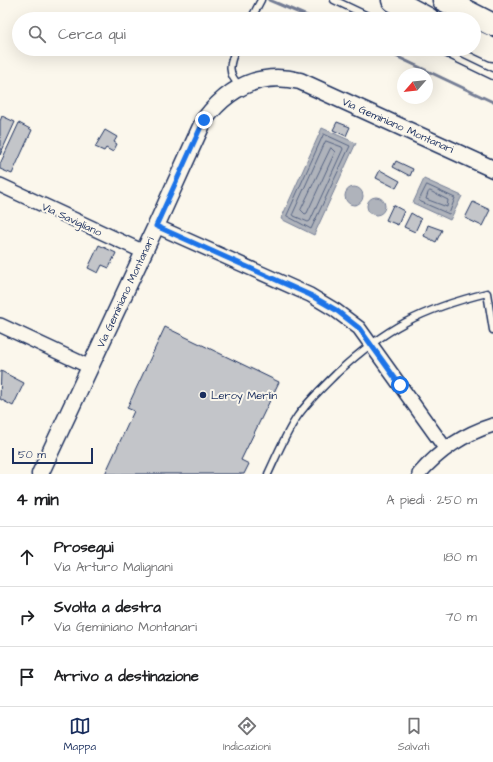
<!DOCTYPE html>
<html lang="it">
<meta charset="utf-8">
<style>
:root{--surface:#fff;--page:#f2f2f2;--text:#202124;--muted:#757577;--line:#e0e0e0;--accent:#1b2f5e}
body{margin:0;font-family:"Architects Daughter",sans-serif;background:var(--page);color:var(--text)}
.compass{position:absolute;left:397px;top:68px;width:36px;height:36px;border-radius:50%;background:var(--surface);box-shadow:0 4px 16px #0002;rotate:242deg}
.scale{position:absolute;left:12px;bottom:10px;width:81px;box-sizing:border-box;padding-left:4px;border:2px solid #1b2f5e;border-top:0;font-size:11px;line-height:14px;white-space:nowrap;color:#1b2f5e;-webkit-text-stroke:3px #fbf7ec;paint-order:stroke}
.stop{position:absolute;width:12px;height:12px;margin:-9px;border:3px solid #1a73e8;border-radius:50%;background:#fff}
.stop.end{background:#1a73e8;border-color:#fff;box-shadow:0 1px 4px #0008}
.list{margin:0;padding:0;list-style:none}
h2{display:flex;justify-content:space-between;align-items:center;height:52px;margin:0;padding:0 16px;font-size:17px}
h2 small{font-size:13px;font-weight:400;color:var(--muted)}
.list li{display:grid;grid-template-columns:26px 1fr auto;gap:12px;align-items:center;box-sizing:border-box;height:60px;padding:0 16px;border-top:1px solid var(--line)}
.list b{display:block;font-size:15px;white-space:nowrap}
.list p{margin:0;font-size:13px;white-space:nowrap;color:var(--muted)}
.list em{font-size:13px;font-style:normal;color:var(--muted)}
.icon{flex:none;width:22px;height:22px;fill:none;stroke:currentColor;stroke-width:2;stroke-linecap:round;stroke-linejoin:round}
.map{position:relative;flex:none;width:493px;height:474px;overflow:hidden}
.search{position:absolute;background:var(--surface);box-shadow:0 4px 16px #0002;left:12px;right:12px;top:12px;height:44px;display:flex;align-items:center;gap:10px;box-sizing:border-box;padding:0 14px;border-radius:22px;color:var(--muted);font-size:15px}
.sheet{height:232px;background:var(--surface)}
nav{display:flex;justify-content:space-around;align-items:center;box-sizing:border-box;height:56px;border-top:1px solid var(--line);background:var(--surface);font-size:11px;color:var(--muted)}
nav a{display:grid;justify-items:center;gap:2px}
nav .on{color:var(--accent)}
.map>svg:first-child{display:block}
</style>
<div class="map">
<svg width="493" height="474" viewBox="0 0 493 474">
<rect width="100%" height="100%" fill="#fbf7ec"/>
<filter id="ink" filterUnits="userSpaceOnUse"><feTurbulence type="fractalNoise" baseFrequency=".025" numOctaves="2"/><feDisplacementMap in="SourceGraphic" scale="8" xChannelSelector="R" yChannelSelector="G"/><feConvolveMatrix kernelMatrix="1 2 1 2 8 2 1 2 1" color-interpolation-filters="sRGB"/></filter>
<g filter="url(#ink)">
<path fill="#afb3bb" stroke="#747e96" d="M322,128L356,143L314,235L281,219Z
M424,179L462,196L450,220L413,203Z
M345 196a9 9 0 1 1 18 0a9 9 0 1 1-18 0Z
M367 206a9 9 0 1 1 18 0a9 9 0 1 1-18 0Z"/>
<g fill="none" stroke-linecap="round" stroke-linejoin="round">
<path stroke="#566483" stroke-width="1" d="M324,134L350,146L311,229L287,216Z
M326,141L342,147L343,149L310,221L308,222L294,216L293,214Z
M331,148L335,152L307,213L305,214L301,210Z
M427,185L455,198L449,214L419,201Z
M430,191L448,200L447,207L426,199L428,193Z"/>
<path stroke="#747e96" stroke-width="3" d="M269,0L314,19
M381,49L493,102"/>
</g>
<path fill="#c3c5c9" stroke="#1b2f5e" d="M2,116L15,122L0,155V121Z
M337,122L350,127L346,136L333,130Z
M19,123L32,130L12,174L0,169V164Z
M105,130L117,137L114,142L117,144L113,152L106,148L104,151L95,147Z
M396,161L413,169L410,176L393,167Z
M380,170L400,181L396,188L376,178Z
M473,202L490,210L482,226L465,218Z
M393,205L404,211L398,225L386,220Z
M411,213L421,219L415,232L404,227Z
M428,225L442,230L436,242L424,236Z
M99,245L116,253L109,268L102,265L98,273L88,268Z
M165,327L279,382L241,460L249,464L244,474H105L134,411L127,408Z
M1,371L24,383L13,406L0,399Z"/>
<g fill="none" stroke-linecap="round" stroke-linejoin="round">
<g stroke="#1b2f5e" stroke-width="9">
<path id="service" d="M334,0L374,19
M251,19L261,0
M236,49C229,64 227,74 240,86
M437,49L493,76
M268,474C277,455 285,435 297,417C308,401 323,387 336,374C385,328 422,309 487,293L493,330"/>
</g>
<g stroke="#1b2f5e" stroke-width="16">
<path id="minor" d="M0,185L144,252
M156,226L310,295L335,310L359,328L445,448
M0,325L90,367
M419,474C439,451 464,434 493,425"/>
</g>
<g stroke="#1b2f5e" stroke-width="19">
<path id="tertiary" d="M40,474L156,226L204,120C228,88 259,71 300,81L493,169"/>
</g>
<g stroke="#1b2f5e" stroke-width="25">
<path id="motorway" d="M393,0L428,19
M444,0L493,25
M474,41L493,50"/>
</g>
<use href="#service" stroke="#fbf7ec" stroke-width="6"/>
<use href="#minor" stroke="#fbf7ec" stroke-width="13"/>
<use href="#tertiary" stroke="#fbf7ec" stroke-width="16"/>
<use href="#motorway" stroke="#fbf7ec" stroke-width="22"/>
</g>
</g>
<g fill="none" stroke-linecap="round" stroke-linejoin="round" filter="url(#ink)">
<path stroke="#1a73e8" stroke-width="5" d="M204,120L156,226L310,295L336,310L359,328L400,385"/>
</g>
<circle fill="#1b2f5e" stroke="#fbf7ec" stroke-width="1.5" cx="203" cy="395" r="4"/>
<g text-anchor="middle" stroke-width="4" stroke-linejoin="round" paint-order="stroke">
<g font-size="11" fill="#1b2f5e" stroke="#fbf7ec">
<text transform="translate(398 125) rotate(24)" y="4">Via Geminiano Montanari</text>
<text transform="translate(72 219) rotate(25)" y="4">Via Savigliano</text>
<text transform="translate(125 292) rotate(-65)" y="4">Via Geminiano Montanari</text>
</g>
<g font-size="11" fill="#1b2f5e" stroke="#fbf7ec" text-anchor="start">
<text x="211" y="399">Leroy Merlin</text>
</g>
</g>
</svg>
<svg class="compass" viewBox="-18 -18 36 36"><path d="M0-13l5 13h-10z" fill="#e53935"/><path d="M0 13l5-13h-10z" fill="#757577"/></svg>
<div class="scale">50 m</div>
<div class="stop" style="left:400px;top:385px"></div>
<div class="stop end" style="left:204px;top:120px"></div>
<div class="search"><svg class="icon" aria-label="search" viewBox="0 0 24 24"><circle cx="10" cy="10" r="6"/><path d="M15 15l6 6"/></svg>Cerca qui</div>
</div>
<section class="sheet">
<h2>4 min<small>A piedi · 250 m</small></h2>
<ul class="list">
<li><svg class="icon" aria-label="ahead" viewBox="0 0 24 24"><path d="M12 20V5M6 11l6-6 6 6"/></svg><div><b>Prosegui</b><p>Via Arturo Malignani</p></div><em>180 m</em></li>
<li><svg class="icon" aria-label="right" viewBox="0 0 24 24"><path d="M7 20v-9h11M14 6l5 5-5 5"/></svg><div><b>Svolta a destra</b><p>Via Geminiano Montanari</p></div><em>70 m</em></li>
<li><svg class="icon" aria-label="arrive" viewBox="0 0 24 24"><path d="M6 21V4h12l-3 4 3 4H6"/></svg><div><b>Arrivo a destinazione</b></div></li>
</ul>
</section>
<nav>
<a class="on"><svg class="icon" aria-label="map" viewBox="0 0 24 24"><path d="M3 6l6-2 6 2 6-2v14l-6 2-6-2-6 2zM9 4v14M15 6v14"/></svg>Mappa</a>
<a><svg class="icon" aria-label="directions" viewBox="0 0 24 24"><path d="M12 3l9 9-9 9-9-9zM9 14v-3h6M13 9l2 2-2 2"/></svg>Indicazioni</a>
<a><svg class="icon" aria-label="saved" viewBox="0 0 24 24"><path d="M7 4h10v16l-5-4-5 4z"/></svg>Salvati</a>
</nav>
